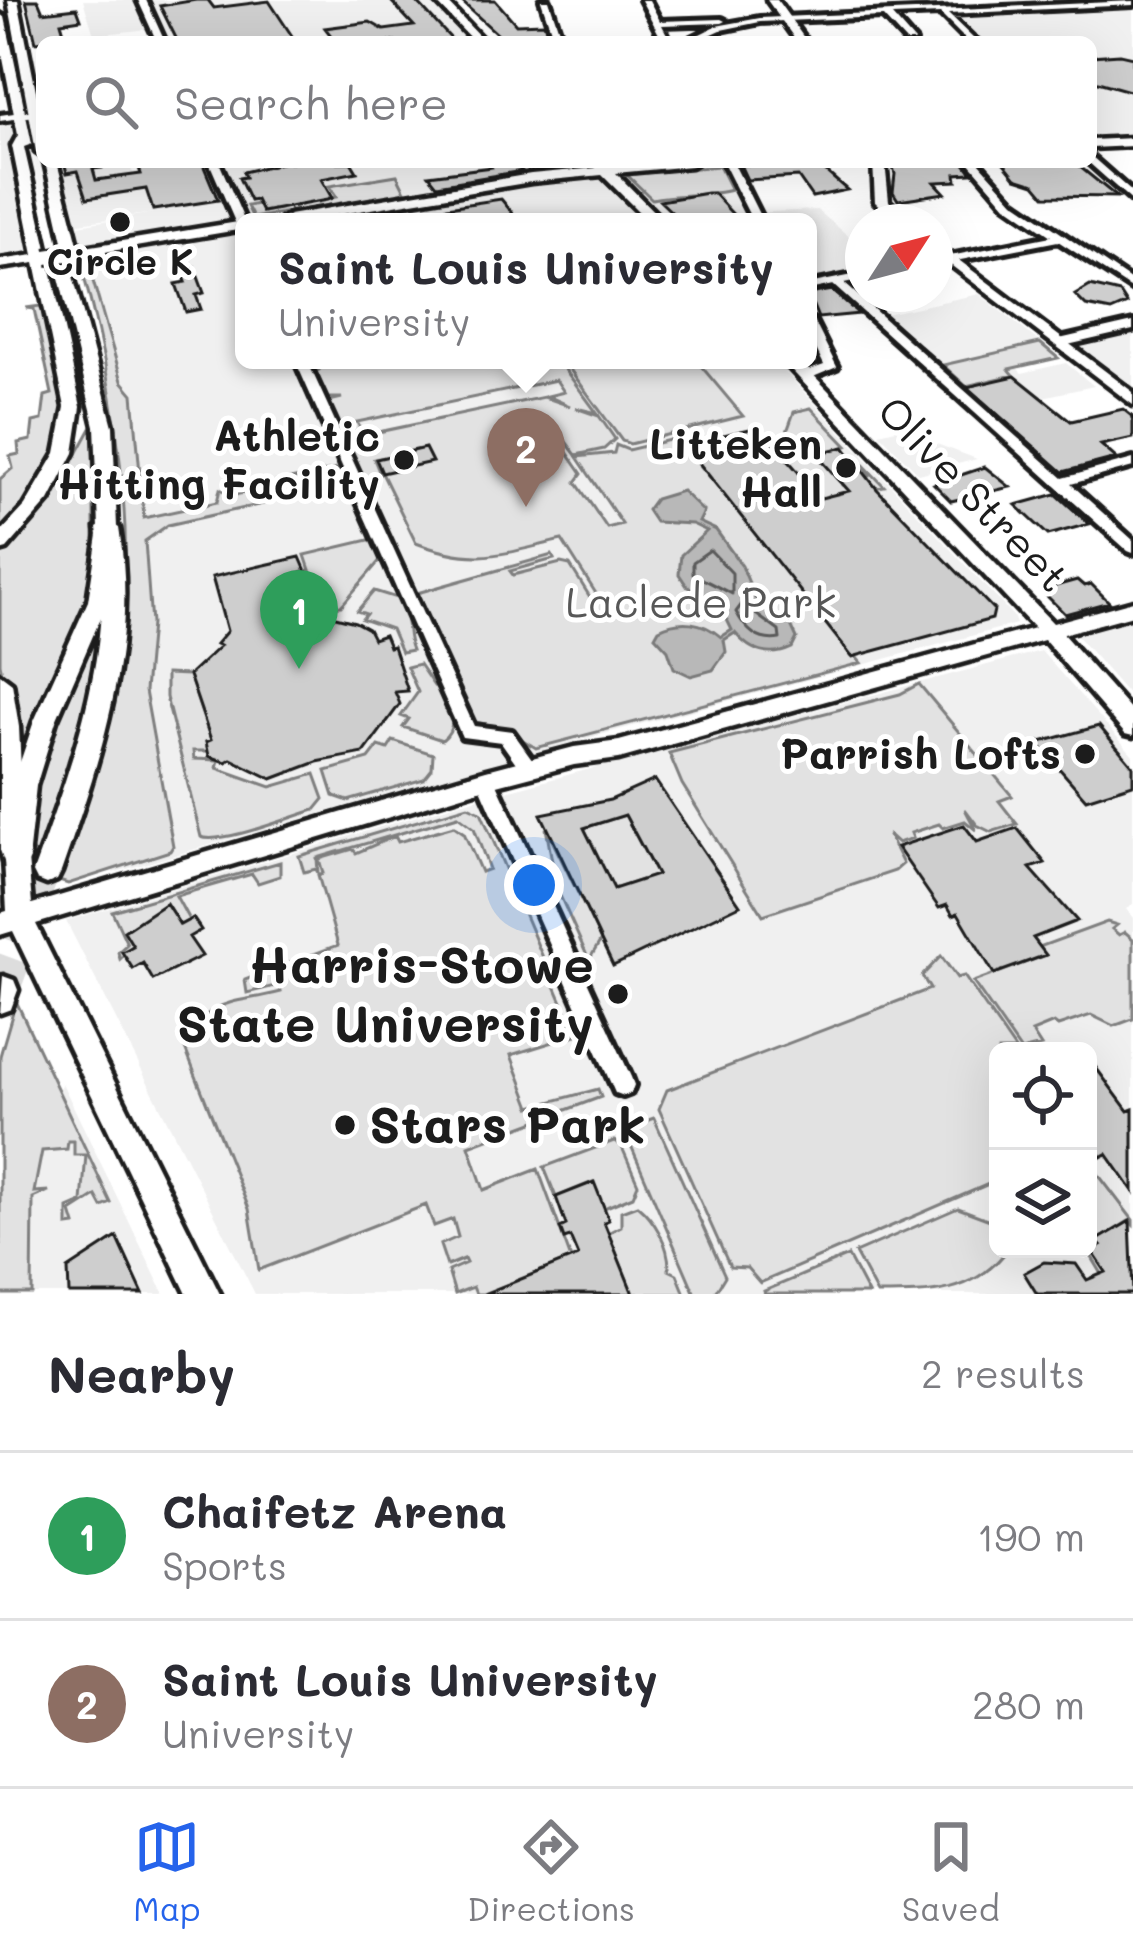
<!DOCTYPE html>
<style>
:root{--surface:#fff;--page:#f2f2f3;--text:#2b2b33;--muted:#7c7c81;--line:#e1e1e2;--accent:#2563eb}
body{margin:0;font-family:Mali,sans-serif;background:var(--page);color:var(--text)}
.controls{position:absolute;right:36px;bottom:36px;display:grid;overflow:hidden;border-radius:18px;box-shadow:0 12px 48px #0002}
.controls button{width:108px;height:108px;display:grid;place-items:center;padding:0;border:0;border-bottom:3px solid var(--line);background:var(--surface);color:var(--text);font:60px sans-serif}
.compass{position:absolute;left:845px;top:204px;width:108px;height:108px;border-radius:50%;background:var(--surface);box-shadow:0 12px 48px #0002;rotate:54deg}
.you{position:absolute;left:534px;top:885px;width:42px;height:42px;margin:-30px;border:9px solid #fff;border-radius:50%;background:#1a73e8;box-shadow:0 0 0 18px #1a73e833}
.badge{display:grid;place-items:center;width:78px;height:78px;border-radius:50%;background:var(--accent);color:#fff;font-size:39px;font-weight:700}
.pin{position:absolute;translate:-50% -99px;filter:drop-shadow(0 3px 6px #0008)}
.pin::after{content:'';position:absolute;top:63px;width:42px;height:36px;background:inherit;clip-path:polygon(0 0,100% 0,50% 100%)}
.popup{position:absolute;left:235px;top:213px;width:582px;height:156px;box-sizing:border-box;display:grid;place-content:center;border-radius:18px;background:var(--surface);filter:drop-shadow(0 3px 9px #0005);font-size:39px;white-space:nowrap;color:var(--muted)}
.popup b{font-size:45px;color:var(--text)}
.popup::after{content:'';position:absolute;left:50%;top:100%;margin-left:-24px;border:24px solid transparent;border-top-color:var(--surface)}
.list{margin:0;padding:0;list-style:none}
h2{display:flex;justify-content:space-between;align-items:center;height:156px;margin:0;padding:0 48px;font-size:51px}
h2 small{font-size:39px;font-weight:400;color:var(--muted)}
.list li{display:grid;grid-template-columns:78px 1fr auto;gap:36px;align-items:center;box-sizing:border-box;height:168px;padding:0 48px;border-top:3px solid var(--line)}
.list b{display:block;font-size:45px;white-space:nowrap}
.list p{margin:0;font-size:39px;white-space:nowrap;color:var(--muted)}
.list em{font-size:39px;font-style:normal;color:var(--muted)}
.icon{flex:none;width:66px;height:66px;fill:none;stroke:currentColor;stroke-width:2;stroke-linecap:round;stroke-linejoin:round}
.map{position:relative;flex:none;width:1133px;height:1294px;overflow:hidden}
.search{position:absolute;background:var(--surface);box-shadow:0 12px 48px #0002;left:36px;right:36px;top:36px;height:132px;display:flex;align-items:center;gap:30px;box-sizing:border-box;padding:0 42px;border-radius:18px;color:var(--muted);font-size:45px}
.sheet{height:492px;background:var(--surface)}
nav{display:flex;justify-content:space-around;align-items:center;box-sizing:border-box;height:168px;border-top:3px solid var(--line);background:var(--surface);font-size:33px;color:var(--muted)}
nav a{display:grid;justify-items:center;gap:6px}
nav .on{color:var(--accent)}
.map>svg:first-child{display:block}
</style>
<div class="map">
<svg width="1133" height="1294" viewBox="0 0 1133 1294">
<rect width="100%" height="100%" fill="#fff"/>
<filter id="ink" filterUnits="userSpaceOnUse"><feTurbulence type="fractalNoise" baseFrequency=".00833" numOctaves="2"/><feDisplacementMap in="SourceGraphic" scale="24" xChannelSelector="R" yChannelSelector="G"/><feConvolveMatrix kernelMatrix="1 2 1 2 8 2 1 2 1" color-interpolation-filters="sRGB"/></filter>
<g filter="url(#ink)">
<path fill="#f0f0f0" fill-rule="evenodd" d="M83,0H137L150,29L94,35Z
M149,0H431L471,42H169Z
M1133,6V138L1091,140V42H983L954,14Z
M10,118L33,250L0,259V120Z
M57,162H129L136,182L142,181L136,162H585L597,175L719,164L747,213L817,210L863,248V272L808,283V222H244V360H808V345L818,364L785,372L1013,616L1016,624L502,761L113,873L145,691L151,624L144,519L122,381L83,257L163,242L160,234L77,246L72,226L154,213L72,224Z
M979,294L1060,358L1017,368L1022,373L1066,363L1094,386L991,408L885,314Z
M1133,331V389L1076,345L1078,343Z
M896,429L977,459L919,474L879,433Z
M1133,616V700L1076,635Z
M1041,651L1133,755V905L1126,909L1133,918V1294H255L66,921L464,802ZM998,1051H1088V1249H998Z
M62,1083L164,1294H28L33,1167L51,1103Z"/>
<path fill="#e2e2e2" stroke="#7f7f7f" stroke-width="3" fill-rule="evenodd" d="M719,166L731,190C711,196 677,194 652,199L626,174Z
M397,175L406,193L253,218L247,206L258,204L263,212L336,197L329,186Z
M86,257L122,381L133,394L144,518L217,502L220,489L232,496L247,492L244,484L253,487L342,468L351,489L334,493L343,489L338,476L325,472L267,485L268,490L259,493L263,504L168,525L145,541L151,624L145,691L173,846L170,851L68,884L59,881C83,812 108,742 118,670C138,533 117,393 80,262Z
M40,306L45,309C73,428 82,439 0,535V479L13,468L10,456L19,454L18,443L31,440L33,422L42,420L45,396L52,394L34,309L26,308Z
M1040,343L1058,358L1009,369L1014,375L966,386L943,365Z
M316,360H558L597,413L576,408L599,416L615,439L604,449L576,455L561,435L556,436L582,474L576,482L607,528L622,524L577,457L614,453L616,445L628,450L678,438L861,663L536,748L501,727L475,722L416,602L417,593L552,555L554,559L510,571L513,575L561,563L570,565L590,597L597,595L562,540C501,554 477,566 416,543L382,473L425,449L374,459L380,474L365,490L325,402L342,398H324L313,373L319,370ZM556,380L564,392L548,396L570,406L544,397L364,435L357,422Z
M563,360H696L743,416L630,444L622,441Z
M811,408L847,446L817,454L843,485L870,476L859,460L884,486L821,498L772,442L785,437L794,412Z
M94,423V574L87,605L27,747L17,749L0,663V552L57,490Z
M373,539L382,558L341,606L310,607L298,573L310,570L305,555Z
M374,591L400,599C411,622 405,633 412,650L401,652L391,629L362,619L366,614L357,611Z
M105,605L84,733L40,854L32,855C20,766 70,685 105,605Z
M419,664L434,686L439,685C447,706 462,724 442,740L403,727L409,719L401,716L418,692L407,667Z
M166,674L189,675L211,740L206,742L208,751H193L194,759L219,760L217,768L271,787L315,774L324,799L315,810C291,817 221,845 201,837L166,697Z
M919,684L1012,796L999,801L1017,824L991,832L977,825L965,809L976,830L965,821L943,828L939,824L911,833L913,838L898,843L888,834L903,864L895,871L763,915L682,784L669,753L900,694Z
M393,741L433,754L432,769L424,779L348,801L334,796L326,771L369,759L379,746L388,749Z
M468,806L481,812L576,1035L511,1055L531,1107L598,1089L601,1097L469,1146L484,1190L538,1169L571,1259L483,1294H476L473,1287L455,1294L448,1271L466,1263L464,1259L447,1266L440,1245L458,1237L453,1219L434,1226L426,1205L259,1270L249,1209L184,1046C211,995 231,1005 281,992L279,985L247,993L245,980L338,945L318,875L323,873L319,859L353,849L356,853L395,836L398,842L454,826L464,833L481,872L489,869L474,828L458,816L317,858L318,873L316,869L304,872L299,856Z
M625,815L657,875L614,889L584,828Z
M546,828L601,940L589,960L557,889Z
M280,862V876L258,883L252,874L176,896L189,920L180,925L166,903C148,913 139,943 120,959L118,952L127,944L112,911Z
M1107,922L1117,925L1112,929L1119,935L1125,932L1133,939V1019L1114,1026L1091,1015L1058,1026L1054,1023L1032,1032L1041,1046L1021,1051L973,982L1044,956L1039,947Z
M941,956L957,978L964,976L1016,1051H998V1180L760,1283L747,1268L730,1267L659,1109L667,1090L930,989L922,976Z
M16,1001L111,1203L102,1207L96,1196L71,1212L75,1225L68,1226V1208L82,1202L86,1155H74V1141H68L67,1149L42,1151L34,1192L49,1191L33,1198L32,1294H0V1056Z
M654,1118L725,1276L714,1294H695L624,1129Z
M614,1141L621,1145L638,1184L633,1196L604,1208L593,1182L556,1197L544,1167Z
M1088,1161L1133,1220V1225L1129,1221L1097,1241L1101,1246L1093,1251L1106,1272L1102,1274L1087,1249L1091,1217Z
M637,1205C654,1219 670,1245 669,1270L677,1274L685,1294H633L608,1233L621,1226V1211Z
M958,1208L998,1223V1249H1008C975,1294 932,1294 877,1294L855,1253Z
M848,1256L868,1294H765L764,1291Z"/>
<path fill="#b8b8b8" stroke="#7a7a7a" stroke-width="3" d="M682,491L704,512L699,522L716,530L742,566L755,598L791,625L797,638L792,648C769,659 751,652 735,633L724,640L726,652L713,670L691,676L674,668L668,650L655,636L659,629C680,618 703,621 721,637L732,630L719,603L687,586L679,574L681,555L707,531L692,524L655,522L647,510L655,499Z"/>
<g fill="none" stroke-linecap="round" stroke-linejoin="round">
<path stroke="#5a5a5a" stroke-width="3" d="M710,550L732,573V594L693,574V562Z
M742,604L779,631L780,639C758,643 746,630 736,612Z"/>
</g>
<path fill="#cecece" stroke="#1c1c1c" stroke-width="3" fill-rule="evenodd" d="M26,0H38L43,12L77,8L81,19L61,22L66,39L36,42Z
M196,0H208L214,8L269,1L296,42H178L160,6Z
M390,0H415L454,42H346L332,37L325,28L370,22L384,30L414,26Z
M460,0H495L516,24L544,23L549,38L506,42Z
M1120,54L1133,57V92L1091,80V56Z
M64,162H102V168L93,169L96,180L141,174L137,162H202L218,200L153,210L146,189L87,198L78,171L67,173Z
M285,162H351L357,172L321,179L332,198L327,200L262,212L256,200L250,201L239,178L245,177L243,172Z
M487,162H514L522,171L437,185L429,175L491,167Z
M815,162L847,190L812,197L798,177L747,180L740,165Z
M891,162H964L972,173L956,174L957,181L935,182L945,193L898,200L893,192L895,174Z
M1003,162H1074L1117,197L1045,196L1035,184L1016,178Z
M707,193H713L740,222H682L660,201Z
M501,199L520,222H458L448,207Z
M194,266L204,293L196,295L201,309L186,312L176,284L186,282L181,269Z
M1090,286L1120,293L1127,304L1111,311L1086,306L1075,295Z
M832,290V291L859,314L818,318L808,294Z
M1015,376L1071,421L1123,409L1133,417V438L1101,445L1116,458L1063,472L967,387Z
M759,427L821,498L849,491L816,454L844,447L877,489L994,610L992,619L852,657L684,444Z
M425,448L432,462L382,473L376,459Z
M985,467L1010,487L951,501L934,484Z
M1056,494L1089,524L1048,535L1016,505Z
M300,557L306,571L298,573L312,611L355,622L368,629L373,639L384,635L389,647L393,646L408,691L395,692L400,704L364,753L317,762L272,779L231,759L226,762L209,756L206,742L211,740L189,675L220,646L216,644L227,631L212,577Z
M1077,580L1084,586L1091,584L1109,602L1065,614L1041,590Z
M1099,726L1133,766V784L1086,799L1037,743Z
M655,780L740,905L613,966L541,814L610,800ZM625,815L657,875L614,889L584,828Z
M964,825L977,842L1017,828L1045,863L1030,868L1077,921L1033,938L1046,955L994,974L958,913L953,915L947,905L939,908L897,847Z
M166,903L180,925L193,918L201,930L189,937L202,956L153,980L143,963L133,969L122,952L133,946L124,931Z
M1088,1057L1128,1111L1133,1109V1191L1107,1154L1101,1157L1088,1138Z
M594,1182L609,1220L604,1222L633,1294H484L578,1256L570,1237L564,1239L560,1228L566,1225L556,1197Z
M1130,1221L1133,1294H1037L1024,1273L1044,1262L1076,1264L1087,1280L1106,1272L1092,1251L1101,1246L1096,1241Z
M117,1237L143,1294H69L68,1269Z"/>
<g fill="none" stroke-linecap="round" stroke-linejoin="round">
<path stroke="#ddd" stroke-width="26" stroke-dasharray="26 14" stroke-linecap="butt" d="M36,901L47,872"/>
<path stroke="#ddd" stroke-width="33" stroke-dasharray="33 16" stroke-linecap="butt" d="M3,990L37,898"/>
<g stroke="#1c1c1c" stroke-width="10">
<path id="minor" d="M138,0H146L165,42H157Z
M541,0H549L563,42H555Z
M641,0H649L660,21L722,19L726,21L722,23L662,25L671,42H663Z
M1133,1V5L948,14L977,42H968L940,14L892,16L915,42H906L883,17L760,22L721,30L695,42H684L716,26L760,18Z
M42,109V115L0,121V115Z
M1091,156L1133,193V202L1088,162H1091Z
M209,162H219L245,222L244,234L239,231Z
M723,162H733L763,222H753Z
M969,162H979L1014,201L1133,282V290L1058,241L935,265V259L1051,236L1006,205Z
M863,273V279L844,283L1063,478L1133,459V467L1071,484L1133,540V553L1128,551L833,285L808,290V284Z
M808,317L814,321L837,367L806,380L801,379V373L824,365L808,333Z
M1133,322V330L1059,347L1053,343L1055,340Z
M295,360H307L474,726L512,731L535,763L538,768L535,773H523L501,742L462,737Z
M486,772L492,774L495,779L631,1077L634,1085L631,1093L623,1096L615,1093L477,779L480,774Z"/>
</g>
<g stroke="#1c1c1c" stroke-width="9">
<path id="major" d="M8,0H18L42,121V156L36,152Z
M434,0H445L485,42H474Z
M767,0H777L807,42H797Z
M0,14L5,17L32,144L24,147L48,253L53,257L49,260L81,407L74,453L49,501L7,549L0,551V533L25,506L56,453L65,407L35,263L0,268V260L34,255L12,146L18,135L0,43Z
M1133,138V146L1091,148V140Z
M45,162H57L79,248L244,221L248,222H244V229L81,256L85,273L73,276L113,426L117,528L108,601L56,721L36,786L28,859L32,904L486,770L574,747L619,741L1034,628L782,360H799L1053,623L1133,601V615L1063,634L1133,713V736L1125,734L1044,640L619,759L574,765L486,788L36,924L220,1294H187L13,931L0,935V913L7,911L4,859L12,786L34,721L88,601L99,528L95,426L55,261L65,250Z
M592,162H604L609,166L697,162L691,166L616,173L664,222H649L602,175L531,182L295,222L282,219L289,215L531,174L596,168Z
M873,162H885L889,201L912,222H897L875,202Z
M935,242L1133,392V405L935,253Z"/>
</g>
<g stroke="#1c1c1c" stroke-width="9">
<path id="highway" d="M108,521L119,528C139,647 100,760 61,872L57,880L47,884L37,880L33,872C73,761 116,648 97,528Z
M0,674L12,683L19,727L23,815L30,859L26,867L16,871L6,867L0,850Z
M3,976L14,980L18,990L11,1009L0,1013Z"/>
</g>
<use href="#minor" fill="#fff" fill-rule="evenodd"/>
<use href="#major" fill="#fff" fill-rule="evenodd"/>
<use href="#highway" fill="#fff" fill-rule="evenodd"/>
<g stroke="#1c1c1c" stroke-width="20" stroke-linecap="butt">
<path id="major-bridge" d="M46,257L66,254"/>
</g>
<use href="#major-bridge" stroke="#fff" stroke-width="14"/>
</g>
</g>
<g fill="#1c1c1c" stroke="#fff" stroke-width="4.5">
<circle cx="120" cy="222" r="12"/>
<circle cx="404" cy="460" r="12"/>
<circle cx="846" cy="468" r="12"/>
<circle cx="1085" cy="754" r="12"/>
<circle cx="618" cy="994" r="12"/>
<circle cx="345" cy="1125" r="12"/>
</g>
<g text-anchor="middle" stroke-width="10" stroke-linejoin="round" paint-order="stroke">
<g font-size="36" font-weight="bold" fill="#1c1c1c" stroke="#fff">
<text x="120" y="275">Circle K</text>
</g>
<g font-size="42" font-weight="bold" fill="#1c1c1c" stroke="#fff" text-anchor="end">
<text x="380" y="451">Athletic<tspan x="380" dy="48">Hitting Facility</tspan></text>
<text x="822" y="459">Litteken<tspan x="822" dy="48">Hall</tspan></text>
<text x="1061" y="769">Parrish Lofts</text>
</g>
<g font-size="42" fill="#1c1c1c" stroke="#fff">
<text transform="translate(973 494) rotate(46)" y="15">Olive Street</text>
</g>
<g font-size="42" fill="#575757" stroke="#fff">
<text x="701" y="618">Laclede Park</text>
</g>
<g font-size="51" font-weight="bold" fill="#1c1c1c" stroke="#fff" text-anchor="end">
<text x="594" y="983">Harris-Stowe<tspan x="594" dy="59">State University</tspan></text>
<text x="369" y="1143" text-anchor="start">Stars Park</text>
</g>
</g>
</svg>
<div class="controls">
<button><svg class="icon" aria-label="locate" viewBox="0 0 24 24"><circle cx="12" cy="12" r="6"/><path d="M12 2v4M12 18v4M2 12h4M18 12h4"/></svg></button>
<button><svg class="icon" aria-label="layers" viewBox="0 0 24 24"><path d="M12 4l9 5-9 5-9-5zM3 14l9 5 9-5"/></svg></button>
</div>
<svg class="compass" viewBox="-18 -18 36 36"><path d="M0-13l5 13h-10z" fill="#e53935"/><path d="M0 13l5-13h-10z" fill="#7c7c81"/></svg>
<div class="you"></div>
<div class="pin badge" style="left:299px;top:669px;background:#2e9e5b">1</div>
<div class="pin badge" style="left:526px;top:507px;background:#8d6e63">2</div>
<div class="popup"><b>Saint Louis University</b>University</div>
<div class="search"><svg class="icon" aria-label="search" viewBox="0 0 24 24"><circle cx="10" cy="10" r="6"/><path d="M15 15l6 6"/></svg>Search here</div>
</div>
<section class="sheet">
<h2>Nearby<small>2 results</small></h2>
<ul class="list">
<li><span class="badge" style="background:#2e9e5b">1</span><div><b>Chaifetz Arena</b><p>Sports</p></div><em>190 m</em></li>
<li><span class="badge" style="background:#8d6e63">2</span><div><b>Saint Louis University</b><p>University</p></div><em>280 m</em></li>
</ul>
</section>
<nav>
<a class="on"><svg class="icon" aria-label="map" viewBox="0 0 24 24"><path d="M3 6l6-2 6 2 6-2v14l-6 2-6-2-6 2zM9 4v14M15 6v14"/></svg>Map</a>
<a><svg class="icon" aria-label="directions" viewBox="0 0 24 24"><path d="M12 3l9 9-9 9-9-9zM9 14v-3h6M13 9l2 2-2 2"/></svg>Directions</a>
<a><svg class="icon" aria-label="saved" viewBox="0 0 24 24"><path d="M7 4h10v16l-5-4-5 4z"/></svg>Saved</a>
</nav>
